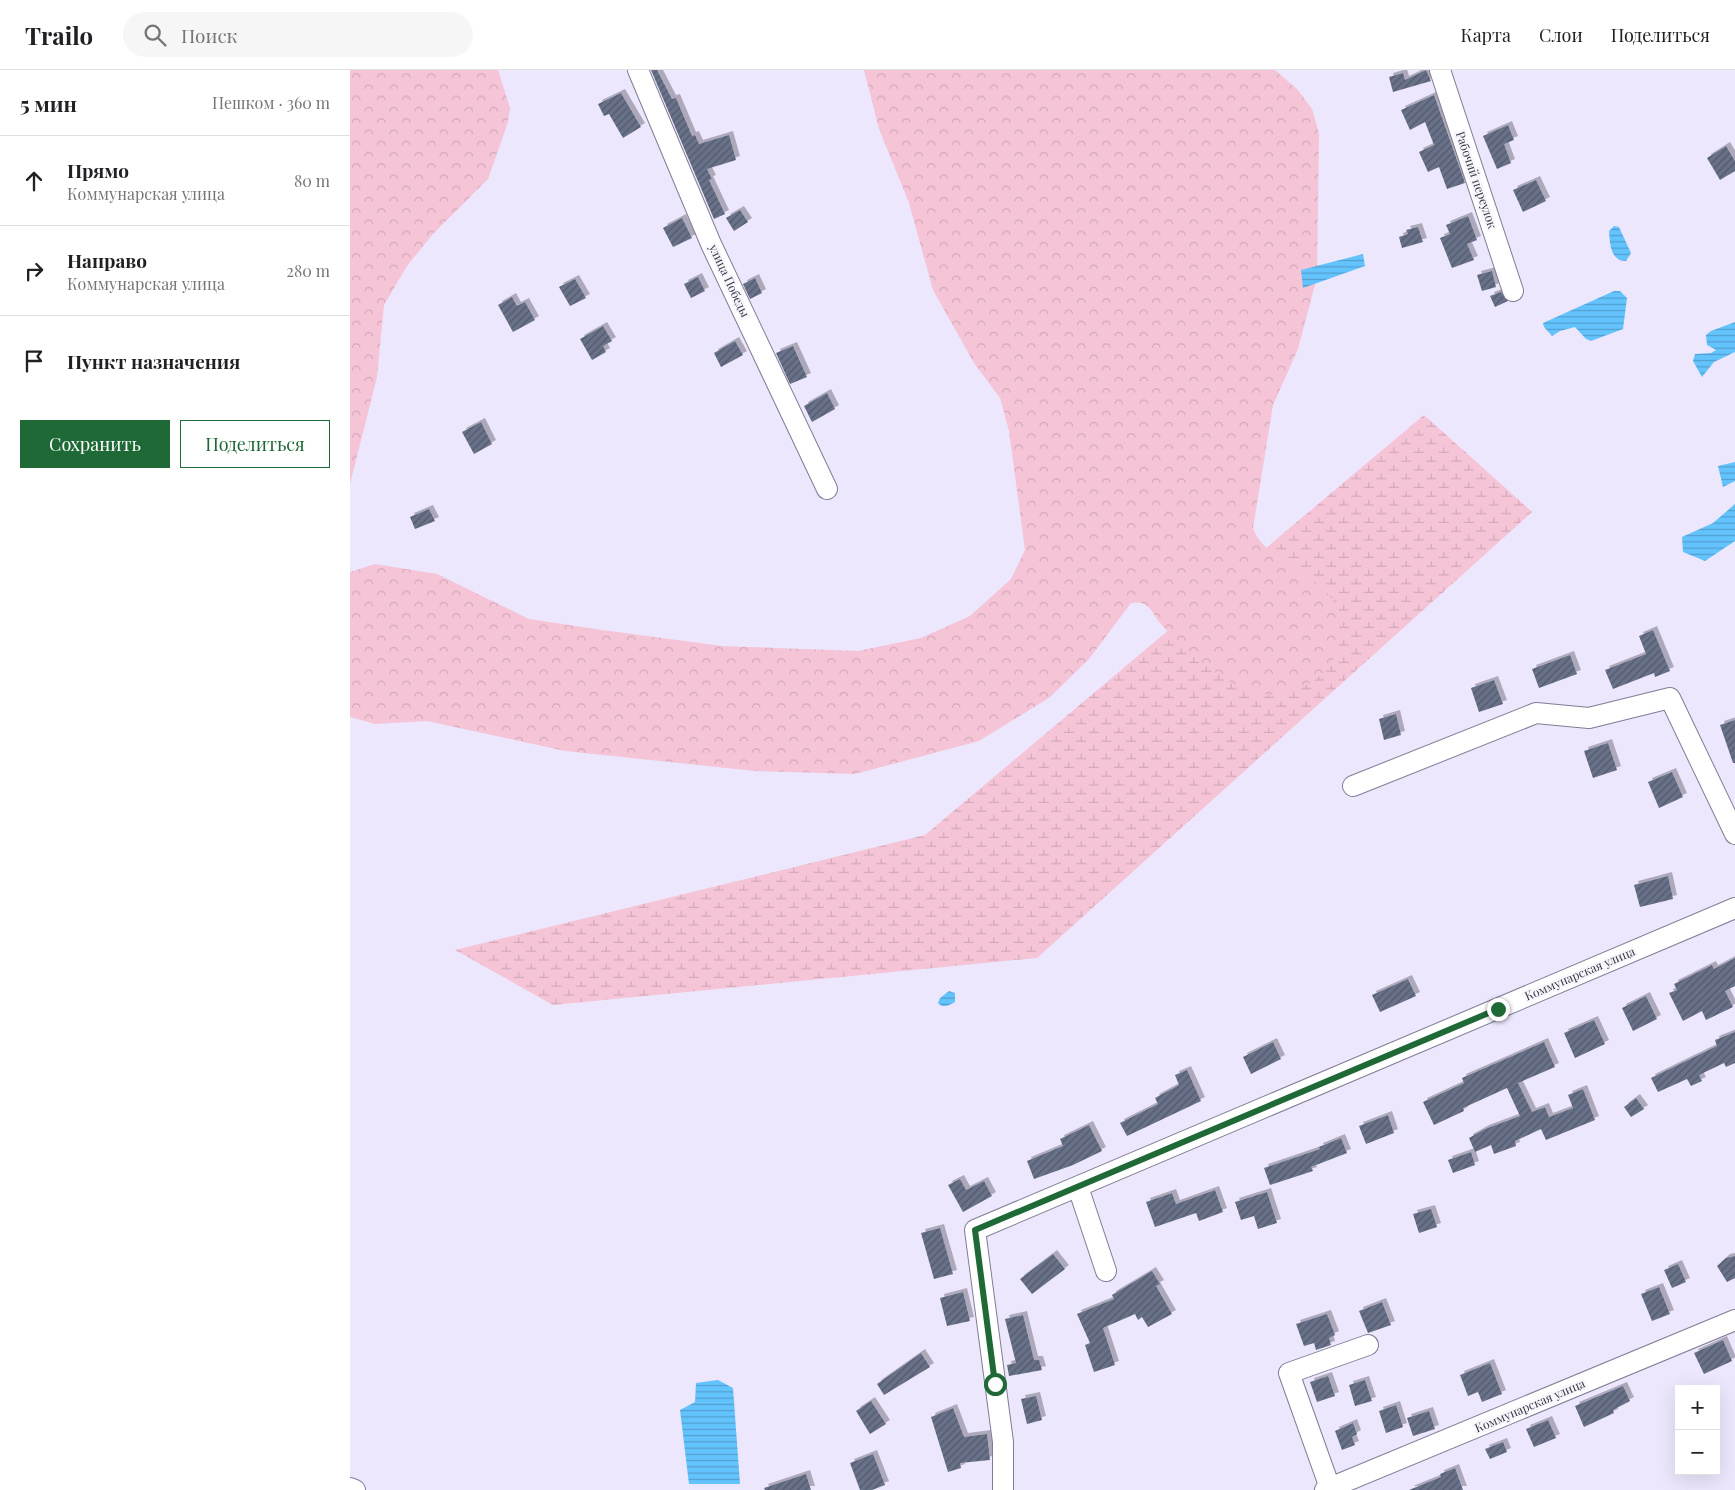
<!DOCTYPE html>
<html lang="ru">
<meta charset="utf-8">
<style>
:root{--surface:#fff;--page:#f6f6f6;--text:#202124;--muted:#757577;--line:#e0e0e0;--accent:#1f6937}
body{margin:0;font-family:"Playfair Display",serif;background:var(--page);color:var(--text)}
.controls{position:absolute;right:15px;bottom:15px;display:grid;overflow:hidden;border-radius:0px;box-shadow:0 5px 20px #0002}
.controls button{width:45px;height:45px;display:grid;place-items:center;padding:0;border:0;border-bottom:1px solid var(--line);background:var(--surface);color:var(--text);font:25px sans-serif}
.stop{position:absolute;width:15px;height:15px;margin:-11px;border:4px solid #1f6937;border-radius:50%;background:#fff}
.stop.end{background:#1f6937;border-color:#fff;box-shadow:0 1px 5px #0008}
.list{margin:0;padding:0;list-style:none}
h2{display:flex;justify-content:space-between;align-items:center;height:65px;margin:0;padding:0 20px;font-size:21px}
h2 small{font-size:16px;font-weight:400;color:var(--muted)}
.list li{display:grid;grid-template-columns:32px 1fr auto;gap:15px;align-items:center;box-sizing:border-box;height:90px;padding:0 20px;border-top:1px solid var(--line)}
.list b{display:block;font-size:19px;white-space:nowrap}
.list p{margin:0;font-size:16px;white-space:nowrap;color:var(--muted)}
.list em{font-size:16px;font-style:normal;color:var(--muted)}
.actions{display:flex;gap:10px;padding:15px 20px}
.actions a{flex:1;padding:11px 0;border:1px solid var(--accent);border-radius:0px;text-align:center;font-size:18px;color:var(--accent)}
.actions .main{background:var(--accent);color:#fff}
.icon{flex:none;width:28px;height:28px;fill:none;stroke:currentColor;stroke-width:2;stroke-linecap:round;stroke-linejoin:round}
.map{position:relative;flex:none;width:1385px;height:1420px;overflow:hidden}
header{display:flex;align-items:center;gap:30px;box-sizing:border-box;height:70px;padding:0 25px;background:var(--surface);border-bottom:1px solid var(--line)}
header strong{font-size:24px}
nav{display:flex;gap:28px;margin-inline-start:auto;font-size:18px}
.search{width:350px;height:45px;background:var(--page);display:flex;align-items:center;gap:12px;box-sizing:border-box;padding:0 18px;border-radius:28px;color:var(--muted);font-size:19px}
main{display:flex}
aside{flex:1;background:var(--surface)}
.map>svg:first-child{display:block}
</style>
<header>
<strong>Trailo</strong>
<div class="search"><svg class="icon" aria-label="search" viewBox="0 0 24 24"><circle cx="10" cy="10" r="6"/><path d="M15 15l6 6"/></svg>Поиск</div>
<nav><a>Карта</a><a>Слои</a><a>Поделиться</a></nav>
</header>
<main>
<aside>
<h2>5 мин<small>Пешком · 360 m</small></h2>
<ul class="list">
<li><svg class="icon" aria-label="ahead" viewBox="0 0 24 24"><path d="M12 20V5M6 11l6-6 6 6"/></svg><div><b>Прямо</b><p>Коммунарская улица</p></div><em>80 m</em></li>
<li><svg class="icon" aria-label="right" viewBox="0 0 24 24"><path d="M7 20v-9h11M14 6l5 5-5 5"/></svg><div><b>Направо</b><p>Коммунарская улица</p></div><em>280 m</em></li>
<li><svg class="icon" aria-label="arrive" viewBox="0 0 24 24"><path d="M6 21V4h12l-3 4 3 4H6"/></svg><div><b>Пункт назначения</b></div></li>
</ul>
<div class="actions"><a class="main">Сохранить</a><a>Поделиться</a></div>
</aside>
<div class="map">
<svg width="1385" height="1420" viewBox="0 0 1385 1420">
<defs>
<pattern id="wetland-marsh" width="20" height="14" patternUnits="userSpaceOnUse" patternTransform="scale(1.25)"><rect width="20" height="14" fill="#f5c4d6"/><path d="M1 5h8M5 5V1M11 12h8M15 12V8" fill="none" stroke="#d3a9b9"/></pattern>
<pattern id="park-crowns" width="20" height="18" patternUnits="userSpaceOnUse" patternTransform="scale(1.25)"><rect width="20" height="18" fill="#f5c4d6"/><path d="M2 6a3 3 0 1 1 6 0M12 15a3 3 0 1 1 6 0" fill="none" stroke="#d3a9b9"/></pattern>
<pattern id="water-rules" width="6" height="5" patternUnits="userSpaceOnUse" patternTransform="scale(1.25)"><rect width="6" height="5" fill="#63c3fd"/><path d="M0 2.5h6" fill="none" stroke="#539fce"/></pattern>
<pattern id="building-hatch" width="6" height="6" patternUnits="userSpaceOnUse" patternTransform="scale(1.25)"><rect width="6" height="6" fill="#677188"/><path d="M-1 1l2-2M0 6l6-6M5 7l2-2" fill="none" stroke="#52596b"/></pattern>
<filter id="shadow"><feDropShadow dx="4" dy="-4" stdDeviation="0" flood-color="#0004"/></filter>
</defs>
<rect width="100%" height="100%" fill="#ece7fd"/>
<path fill="url(#wetland-marsh)" d="M1074,345L1182,442L687,888L203,935L105,880L575,765Z"/>
<path fill="url(#park-crowns)" d="M0,0H148L160,38L158,52L138,109L82,165L57,196L34,235L27,307L0,414Z
M514,0H925L948,20L962,39L969,63L967,207L948,279L923,335L903,458C918,502 1009,506 988,578C982,599 964,613 944,621C898,640 839,585 810,553C805,547 802,539 796,535C791,532 787,532 781,533L739,589L699,628L629,671L505,704L405,701L215,681L77,651L25,654L0,647V502L25,494L87,504L179,549L252,560L372,576L508,581L571,568L620,546L661,509L675,480L659,361L650,328L624,293L583,220L559,133L529,59Z"/>
<path fill="url(#water-rules)" d="M1264,156L1269,157L1281,183L1276,191C1260,191 1260,173 1259,161Z
M1013,184L1015,196L953,218L951,200Z
M1264,221H1270L1277,228L1273,259L1241,271L1236,269L1225,257L1210,261L1202,266L1194,257L1193,253Z
M1385,252V282L1364,292L1352,307L1343,291L1345,284L1361,283L1366,280L1357,275L1356,265L1361,261Z
M1385,392V411L1373,417L1368,396Z
M1385,434V471L1355,491L1333,482L1332,467L1363,453Z
M599,921L605,923V932C599,935 594,939 588,933L590,928Z
M368,1310L383,1318L390,1414H339L330,1340L345,1332L346,1313Z"/>
<path fill="url(#building-hatch)" filter="url(#shadow)" d="M301,0H307L322,29L326,28L342,66L345,65L349,74L379,65L386,90L357,99L362,109L359,110L375,144L364,149Z
M1076,0L1081,11L1043,22L1039,7L1053,3L1055,10Z
M271,23L291,57L273,68L259,44L254,46L248,34Z
M1084,25L1115,113L1097,119L1089,97L1078,102L1069,82L1084,75L1075,52L1060,60L1051,40Z
M1158,55L1164,70L1154,74L1161,93L1147,99L1133,66Z
M1376,76L1385,91V101L1370,110L1357,88Z
M1186,110L1196,131L1173,142L1163,120Z
M390,140L398,152L384,161L376,148Z
M1118,146L1127,170L1117,174L1124,190L1102,198L1090,168L1100,164L1096,155Z
M332,148L342,168L323,177L313,158Z
M1068,157L1073,172L1052,178L1049,167L1058,164L1056,160Z
M1142,201L1146,217L1132,221L1127,205Z
M348,207L355,221L341,228L334,214Z
M405,208L412,223L400,229L393,214Z
M225,209L236,228L220,236L209,217Z
M1151,222L1158,231L1145,237L1140,226Z
M162,227L167,236L175,232L185,250L163,262L148,235Z
M253,256L262,271L253,276L256,282L242,290L230,269Z
M385,271L393,285L371,297L364,283Z
M443,276L457,307L440,314L426,283Z
M477,323L485,339L462,352L454,336Z
M131,352L142,374L124,384L112,362Z
M79,439L85,451L65,459L60,447Z
M1303,560L1320,601L1305,607L1304,603L1263,619L1255,600L1296,584L1289,566Z
M1220,585L1227,604L1189,618L1182,599Z
M1144,610L1153,634L1129,642L1121,618Z
M1046,644L1051,665L1034,670L1029,649Z
M1385,650V693H1383L1370,655Z
M1258,673L1267,700L1243,708L1234,681Z
M1322,702L1333,727L1309,738L1298,712Z
M1318,806L1323,829L1290,837L1284,815Z
M1385,888V916L1375,921L1383,937L1356,950L1352,941L1333,951L1319,923L1327,920L1324,914L1362,895L1364,899Z
M1058,909L1066,926L1030,942L1022,925Z
M1296,926L1307,949L1283,961L1272,938Z
M1244,950L1255,974L1225,988L1214,963Z
M1385,962V993L1376,997L1374,993L1349,1005L1352,1011L1341,1016L1337,1009L1308,1022L1301,1008L1367,976L1365,970Z
M923,972L931,989L901,1004L893,987Z
M1194,972L1205,997L1168,1013L1182,1042L1195,1037L1199,1047L1223,1038L1218,1025L1233,1019L1245,1050L1196,1070L1191,1059L1165,1071L1166,1076L1144,1084L1141,1075L1125,1082L1119,1068L1135,1059L1170,1046L1157,1018L1113,1038L1114,1041L1084,1055L1073,1032L1114,1013L1112,1008Z
M837,1000L851,1031L777,1066L770,1053L808,1034L805,1028L829,1015L825,1005Z
M1286,1028L1294,1039L1281,1047L1274,1037Z
M1038,1045L1044,1063L1016,1074L1009,1056Z
M739,1055L752,1081L723,1095L684,1109L677,1091L713,1076L710,1069Z
M991,1068L997,1083L961,1097L963,1101L920,1115L914,1098L970,1079L969,1077Z
M1121,1082L1125,1095L1103,1103L1098,1090Z
M610,1109L616,1120L634,1111L642,1126L613,1142L598,1115Z
M865,1120L873,1142L849,1151L846,1143L805,1157L796,1132L822,1123L826,1134Z
M917,1122L927,1153L908,1159L904,1146L891,1150L885,1132Z
M1081,1139L1087,1157L1069,1163L1063,1144Z
M590,1158L603,1204L584,1209L571,1163Z
M703,1184L715,1199L682,1224L670,1209Z
M1385,1186V1208L1377,1212L1367,1196L1376,1188Z
M1328,1194L1336,1212L1322,1218L1314,1200Z
M802,1201L810,1214L806,1216L822,1244L798,1257L792,1247L788,1250L785,1244L753,1258L765,1295L744,1302L735,1275L740,1273L727,1244L764,1229L762,1225Z
M1309,1217L1320,1244L1302,1251L1291,1224Z
M613,1222L620,1251L597,1256L590,1228Z
M1032,1232L1041,1255L1018,1263L1009,1241Z
M977,1244L985,1265L979,1268L981,1275L966,1280L964,1273L954,1276L946,1254Z
M673,1245L684,1290H689L692,1300L659,1306L657,1295L666,1293L655,1249Z
M1373,1270L1382,1291L1354,1304L1344,1283Z
M571,1283L580,1297L534,1325L527,1314Z
M1140,1293L1152,1324L1132,1332L1128,1322L1118,1326L1110,1305Z
M978,1306L985,1326L967,1332L960,1312Z
M1015,1310L1022,1331L1005,1336L999,1315Z
M1273,1316L1280,1331L1263,1340L1264,1343L1234,1357L1225,1336Z
M686,1326L692,1350L677,1354L671,1329Z
M521,1331L536,1354L520,1364L506,1341Z
M1046,1335L1053,1357L1036,1363L1029,1341Z
M603,1338L614,1367L637,1364L640,1390L610,1393L611,1398L598,1402L581,1347Z
M1079,1341L1085,1359L1063,1366L1057,1348Z
M1198,1350L1206,1368L1184,1377L1176,1359Z
M1003,1353L1007,1364L1002,1367L1005,1375L992,1380L985,1361Z
M1153,1372L1157,1382L1140,1389L1135,1379Z
M523,1384L535,1415L522,1420H510L500,1393Z
M1105,1398L1113,1420H1059L1091,1407L1090,1404Z
M456,1404L461,1420H415L414,1418Z"/>
<g fill="none" stroke-linecap="round" stroke-linejoin="round">
<g stroke="#817c95" stroke-width="22">
<path id="minor" d="M288,0L361,174L477,419
M1090,0L1163,221
M1003,716L1186,643L1239,648L1320,628L1385,764
M728,1117L756,1201
M0,1418L5,1420
M980,1418L939,1303L1018,1275
M653,1420V1372L625,1160L1385,838
M975,1420L1385,1250"/>
</g>
<use href="#minor" stroke="#fff" stroke-width="20"/>
</g>
<g fill="none" stroke-linecap="round" stroke-linejoin="round">
<path stroke="#1f6937" stroke-width="6" d="M645,1314L625,1160L1148,939"/>
</g>
<g text-anchor="middle" stroke-width="5" stroke-linejoin="round" paint-order="stroke">
<g font-size="12" fill="#393641" stroke="#f8f7fd">
<text transform="translate(1126 110) rotate(71)" y="4">Рабочий переулок</text>
<text transform="translate(379 211) rotate(65)" y="4">улица Победы</text>
<text transform="translate(1230 904) rotate(-23)" y="4">Коммунарская улица</text>
<text transform="translate(1180 1336) rotate(-23)" y="4">Коммунарская улица</text>
</g>
</g>
</svg>
<div class="controls">
<button>+</button>
<button>−</button>
</div>
<div class="stop" style="left:645px;top:1314px"></div>
<div class="stop end" style="left:1148px;top:939px"></div>
</div>
</main>
